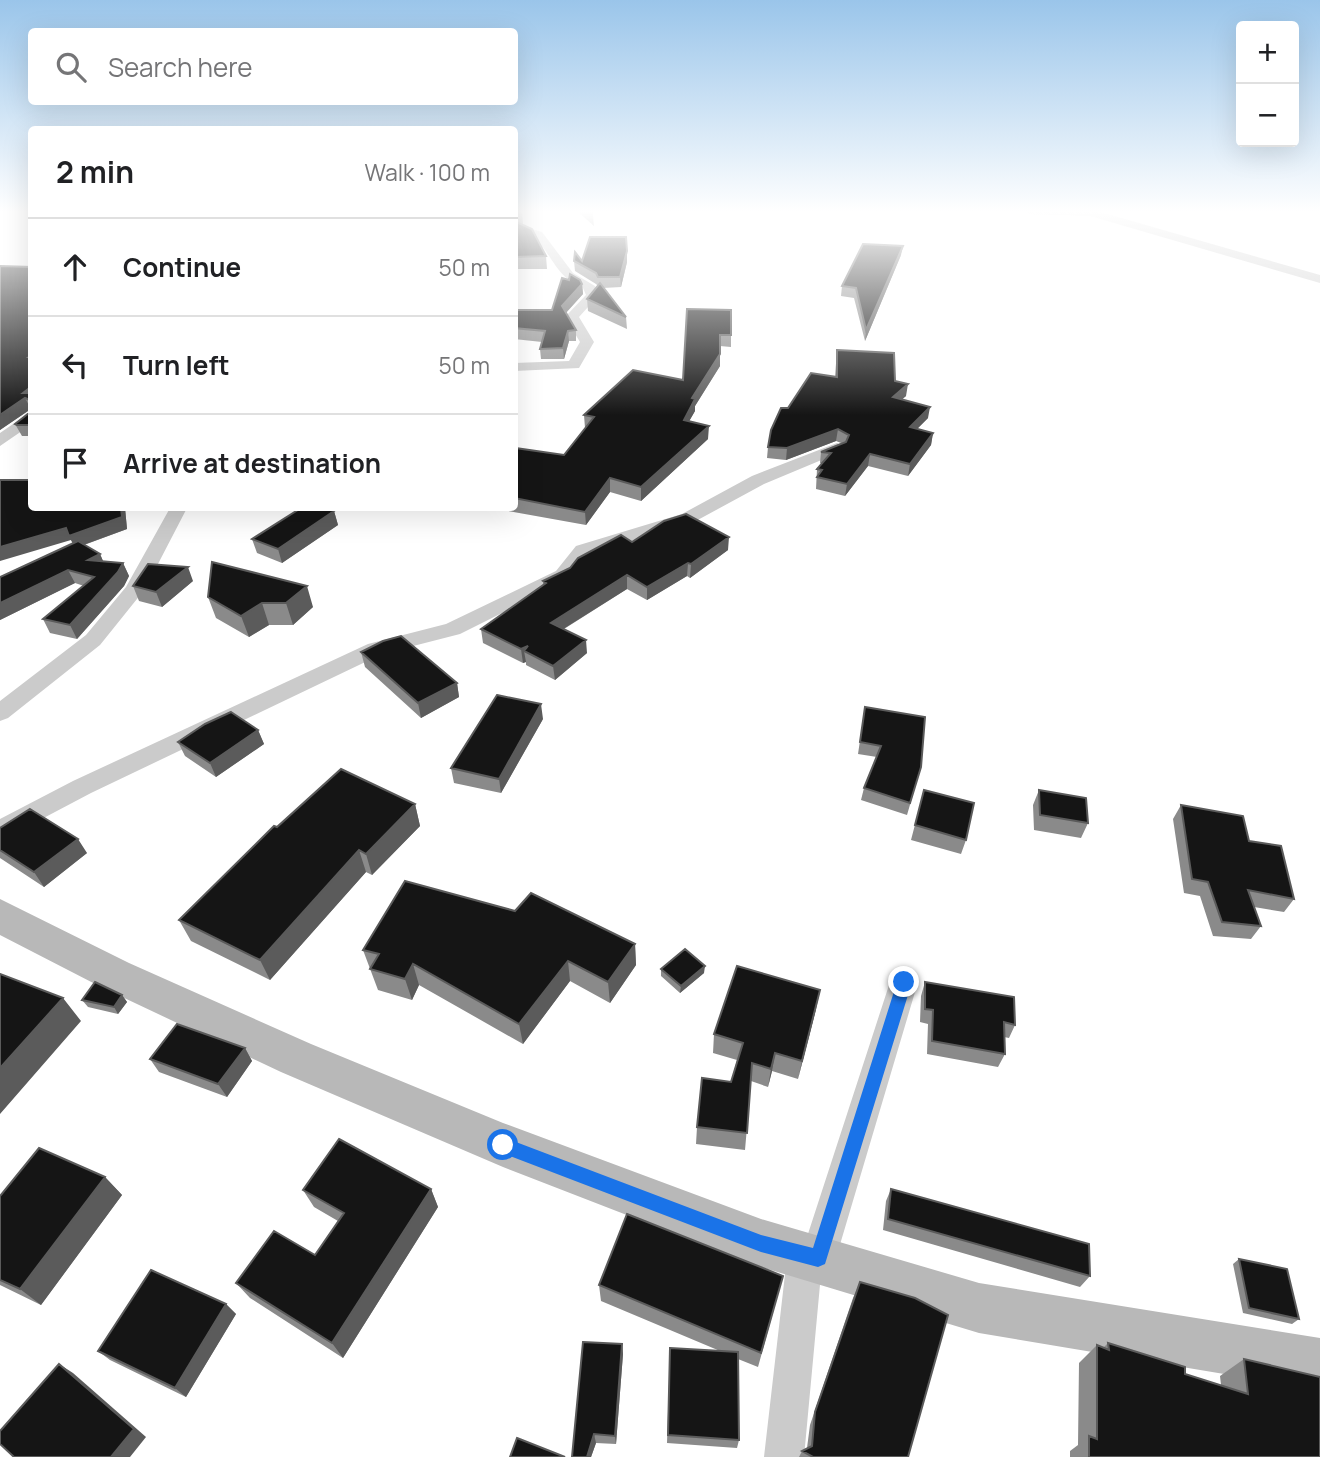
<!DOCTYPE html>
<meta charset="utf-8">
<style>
:root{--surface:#fff;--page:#f2f2f2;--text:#202124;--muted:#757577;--line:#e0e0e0}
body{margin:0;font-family:Manrope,sans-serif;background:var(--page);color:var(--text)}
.controls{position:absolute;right:21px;top:21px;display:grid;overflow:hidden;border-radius:7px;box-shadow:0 7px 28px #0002}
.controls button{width:63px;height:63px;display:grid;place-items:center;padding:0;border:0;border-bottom:2px solid var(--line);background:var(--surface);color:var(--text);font:35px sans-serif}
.stop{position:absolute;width:21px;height:21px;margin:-16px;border:5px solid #1a73e8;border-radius:50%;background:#fff}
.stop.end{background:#1a73e8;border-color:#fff;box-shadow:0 2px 7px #0008}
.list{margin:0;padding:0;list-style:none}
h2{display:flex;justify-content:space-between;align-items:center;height:91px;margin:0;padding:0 28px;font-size:30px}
h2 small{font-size:23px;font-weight:400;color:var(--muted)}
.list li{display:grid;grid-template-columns:46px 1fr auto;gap:21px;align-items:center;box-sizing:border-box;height:98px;padding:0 28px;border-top:2px solid var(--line)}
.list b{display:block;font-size:26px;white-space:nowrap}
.list em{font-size:23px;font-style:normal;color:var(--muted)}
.icon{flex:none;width:38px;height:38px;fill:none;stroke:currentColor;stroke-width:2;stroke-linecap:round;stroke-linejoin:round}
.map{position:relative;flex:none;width:1320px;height:1457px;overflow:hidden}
.search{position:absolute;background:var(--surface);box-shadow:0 7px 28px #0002;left:28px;top:28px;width:490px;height:77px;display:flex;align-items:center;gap:18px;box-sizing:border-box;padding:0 24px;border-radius:7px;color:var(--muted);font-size:26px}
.panel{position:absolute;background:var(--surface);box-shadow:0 7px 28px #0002;left:28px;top:126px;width:490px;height:385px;border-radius:7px}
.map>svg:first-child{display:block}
</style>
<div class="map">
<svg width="1320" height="1457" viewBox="0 0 1320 1457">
<rect width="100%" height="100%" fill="#fff"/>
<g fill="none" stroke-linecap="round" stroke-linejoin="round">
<path fill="#cbcbcb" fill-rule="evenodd" d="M1023,211H1097L1320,275V283L1090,216L1028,214Z
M514,224L542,232L573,273L595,286L598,296L579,317L594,342L579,368L514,371V363L569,361L580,342L565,317L586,295L583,288C546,273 554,239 514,230Z
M32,411V424L0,446V433Z
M837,443L843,445L845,448L843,451L764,484L694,522L590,554L570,579L460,634L382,654L91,793L0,841V819L73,781L368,644L446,624L556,571L576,546L682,514L752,476Z
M170,508H187L145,589L100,645L8,718L0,721V701L86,635L126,587Z
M904,969L914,973L918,982L836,1258L830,1270L821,1274L804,1457H764L787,1257L793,1245L806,1240L890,982L894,973Z"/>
<path fill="#b8b8b8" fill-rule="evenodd" d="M0,899L129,963L311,1044L503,1123L761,1219L979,1283L1320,1338V1390L979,1333L761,1267L503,1167L281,1072L101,987L0,935Z"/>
</g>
<path fill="#8a8a8a" d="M514,211L522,212L523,224L518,223L546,256L547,269H516L514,270Z
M577,211H592L593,216L594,226Z
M901,255L865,341L854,298L841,296L842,286Z
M574,261L627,262L621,287L603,288L626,317L627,329L588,311L587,299L598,286L596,284L575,271Z
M0,266L32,267V436H22L15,424L29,413V410L0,430Z
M582,284L583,294L566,313L576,330V341H569L564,359H541L540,349L542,342L514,339V310H552Z
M687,309L731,335V347L720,346V366L695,406V411L689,421L708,439L641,501L610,492L586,525L492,508H514V449L564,455L585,428L584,415L683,380Z
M837,350L895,381L906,396L902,399L928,418L917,429L933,433L931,445L908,476L868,466L845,496L816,489L817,469L822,464L820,463L821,452L841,443L836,441L786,460L767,458L768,447L788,408L835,377Z
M32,508H125L127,529L84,545L100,554L103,561L123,563L129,576L124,586L77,639L50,633L43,619L84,586L75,583L0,620V577L73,543L71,540Z
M334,511L338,525L282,563L257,553L252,539Z
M632,542L728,550L690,578L687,576L647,600L627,589L564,629L587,653L555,680L526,665V662L523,663L483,643L481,629L543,585V581Z
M212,562L313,607L293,625H269L249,637L216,618L208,597Z
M193,581L162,607L139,601L133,586Z
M361,652L457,683L459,697L421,718L365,667Z
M865,707L921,767L907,815L861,800L864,788L877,757L858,754Z
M543,719L501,793L454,783L451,768Z
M258,730L264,744L216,777L185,756L178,742Z
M924,790L966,840L961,854L911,840Z
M1039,790L1088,823L1081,838L1034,830L1033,805Z
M415,804L420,826L372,875L366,872L270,980L191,941L179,920L277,827Z
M1181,805L1249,841L1294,899L1284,912L1254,907L1261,926L1251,939L1213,936L1200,896L1184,893L1173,819Z
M0,828L87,853L44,887L0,858Z
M635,944L636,965L610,1003L570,981L523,1044L419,985L412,1000L378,990L363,950Z
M661,969L704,973L680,993L661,976Z
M925,982L1015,1025L1009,1038L1004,1037L1005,1054L998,1067L927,1054L928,1024L920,1022L921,996Z
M122,995L127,1002L118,1014L88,1007L82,1000Z
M816,1009L798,1079L772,1071L768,1087L751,1081L745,1150L696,1144L697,1127L731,1082L737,1060L713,1053L714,1034Z
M245,1048L252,1061L227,1097L159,1072L150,1059Z
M105,1177L122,1195L41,1305L0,1285V1196Z
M431,1189L438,1207L343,1358L250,1298L236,1283L315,1255L338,1221L314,1207L303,1190Z
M891,1189L1090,1276L1080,1287L883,1230L886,1201Z
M1239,1259L1299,1319L1292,1324L1243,1313L1233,1264Z
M783,1276L758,1367L738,1359L739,1440L737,1448L667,1443L670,1348L720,1351L601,1301L599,1285Z
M860,1282L908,1457H799L802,1451L807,1448L810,1425L853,1298Z
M226,1304L236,1314L186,1397L110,1360L98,1351Z
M1108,1343L1185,1374L1221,1385L1220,1376L1244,1359L1320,1457H1070V1451L1078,1445L1079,1363L1097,1345L1103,1348Z
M622,1344L623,1354L616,1444L596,1443L591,1457H572Z"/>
<path fill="#5b5b5b" d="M903,246L901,255L865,341L866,330Z
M627,251V262L621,287L620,277Z
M582,284L583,294L562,317V306Z
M568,331L569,341L564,359L563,348Z
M720,354V366L695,406V411L683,432L684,420L692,398Z
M908,384L906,396L891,409L893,397Z
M32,386V401L25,398L31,409L0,430V415Z
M930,407L928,418L907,439L910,427Z
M709,426L708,439L641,501V487Z
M838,429L836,441L786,460L787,448Z
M933,433L931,445L908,476L910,464Z
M870,454L868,466L845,496L847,484Z
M610,478V492L586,525L585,512Z
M121,508H125L127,529L75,548L71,540L0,561V547Z
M334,511L338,525L282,563L278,549Z
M729,537L728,550L690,578L691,564Z
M100,554L106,568L88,560Z
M123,563L129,576L124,586L77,639L70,625Z
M688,563L687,576L647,600V587Z
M188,567L193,581L162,607L156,592Z
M68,570L75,583L0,620V603Z
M627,575V589L552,636L551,623Z
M307,586L313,607L293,625L286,603Z
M262,603L269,625L249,637L241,616Z
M586,640L587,653L555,680L553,666Z
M528,646L524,651L526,662L523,663L521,649Z
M457,683L459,697L421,718L418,703Z
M541,704L543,719L501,793L499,779Z
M258,730L264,744L216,777L210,763Z
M415,804L420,826L372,875L366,854Z
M78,839L87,853L44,887L34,872Z
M359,850L366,872L270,980L260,960Z
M635,944L636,965L610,1003L608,982Z
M568,961L570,981L523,1044L519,1024Z
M413,964L419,985L412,1000L405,979Z
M705,966L704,973L680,993L681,986Z
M820,990L816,1009L798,1079L802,1061Z
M122,995L127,1002L118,1014L114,1007Z
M63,998L81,1021L0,1114V1068Z
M245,1048L252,1061L227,1097L218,1084Z
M775,1053L772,1071L768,1087L771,1069Z
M105,1177L122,1195L41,1305L20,1289Z
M431,1189L438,1207L343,1358L332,1343Z
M226,1304L236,1314L186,1397L175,1388Z
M622,1344L623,1354L616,1444L615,1436Z
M59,1364L73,1373L146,1437L130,1457H111Z
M594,1434L596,1443L591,1457H587Z"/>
<path fill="#151515" stroke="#5b5b5b" stroke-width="2" d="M514,221L532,229L546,256L514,257Z
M590,237H626L627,251L620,277H598L596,273L574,261L575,252L582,261Z
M863,244L903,246L866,330L856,288L842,286Z
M0,266L32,267V355L29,357H32V386L23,393H32V425H17L15,424L29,413L30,400L25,398L0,415Z
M570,274L580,280L582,284L562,306L576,330L568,331L563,348L540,349L545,331L514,328V310H552L562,278L569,280Z
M600,283L626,317L587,299Z
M687,309L731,310V335H720V354L692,398L695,399L684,420L709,426L641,487L610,478L585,512L514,498L515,448L564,455L594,417L584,415L633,370L683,380Z
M837,350L894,353L895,381L908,384L893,397L930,407L910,427L933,433L910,464L870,454L847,484L817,477L822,470L817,469L831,453L821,452L846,442L849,435L838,429L787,448L768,447L771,430L781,408H788L811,373L837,377Z
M0,480H32V508H121L122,517L69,536L66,528L0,547Z
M301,508H323L334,511L278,549L252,539Z
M686,514L729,537L691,564L688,563L647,587L627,575L551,623L586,640L553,666L524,651L528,646L521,649L481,629L546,583L543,581L570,568L578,558L621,535L632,542L664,521Z
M78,541L100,554L88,560L123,563L118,572L70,625L43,619L94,577L68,570L0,603V577Z
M212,562L307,586L286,603H262L241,616L208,597Z
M148,564L188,567L156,592L133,586Z
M401,636L457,683L418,703L361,652L383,641Z
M497,695L541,704L499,779L451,768Z
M865,707L925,717L921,767L910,803L864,788L881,746L860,742Z
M231,712L258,730L210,763L178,742L205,724Z
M341,769L415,804L366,854L359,850L260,960L179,920L274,826L277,827Z
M924,790L974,803L966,840L915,825Z
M1039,790L1086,798L1088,823L1040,815Z
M1181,805L1243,816L1249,841L1281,846L1294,899L1248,890L1261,926L1222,922L1208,882L1192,879Z
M30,809L78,839L34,872L0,850V828Z
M405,881L515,911L531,893L635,944L608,982L568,961L519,1024L413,964L405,979L370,969L379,954L363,950Z
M685,949L705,966L681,986L661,969Z
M737,966L820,990L802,1061L775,1053L771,1069L752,1063L747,1133L697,1127L702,1078L731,1082L743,1043L714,1034Z
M0,974L63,998L0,1068Z
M95,982L122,995L114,1007L82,1000Z
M925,982L1014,997L1015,1025L1004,1022L1005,1054L932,1041L933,1010L925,1009Z
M177,1024L245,1048L218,1084L150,1059Z
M339,1139L431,1189L332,1343L236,1283L274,1231L315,1255L344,1213L303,1190Z
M39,1148L105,1177L20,1289L0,1280V1196Z
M891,1189L1089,1244L1090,1276L888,1219Z
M627,1214L783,1276L761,1353L599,1285Z
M1239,1259L1287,1269L1299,1319L1249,1308Z
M151,1270L226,1304L175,1388L98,1351Z
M860,1282L915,1298L948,1315L908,1457H813L802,1451L812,1446L815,1412Z
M583,1342L622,1344L615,1436L594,1434L587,1457H572Z
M1108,1343L1185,1367V1374L1248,1394L1244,1359L1320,1377V1457H1089V1436L1097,1439V1345L1109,1350Z
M670,1348L738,1352L739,1440L668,1435Z
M59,1364L134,1429L111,1457H14L0,1444V1431Z
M517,1438L565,1457H510Z"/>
<linearGradient id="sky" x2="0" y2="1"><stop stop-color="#9ac5ea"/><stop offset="0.51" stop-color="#fff"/><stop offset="1" stop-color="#fff" stop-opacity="0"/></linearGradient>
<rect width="1320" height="415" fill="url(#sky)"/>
<path fill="#1a73e8" d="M904,976L912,982L825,1264L818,1267L761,1252L497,1151L495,1145L497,1139L503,1137L761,1235L813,1248L897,982Z"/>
</svg>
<div class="controls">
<button>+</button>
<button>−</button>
</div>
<div class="stop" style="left:503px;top:1145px"></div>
<div class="stop end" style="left:904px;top:982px"></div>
<div class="search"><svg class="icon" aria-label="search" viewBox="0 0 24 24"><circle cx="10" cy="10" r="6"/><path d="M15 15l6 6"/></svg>Search here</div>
<section class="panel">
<h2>2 min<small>Walk · 100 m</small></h2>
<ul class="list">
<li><svg class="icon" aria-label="ahead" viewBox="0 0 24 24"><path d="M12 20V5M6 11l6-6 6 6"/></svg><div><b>Continue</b></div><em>50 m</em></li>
<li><svg class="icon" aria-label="left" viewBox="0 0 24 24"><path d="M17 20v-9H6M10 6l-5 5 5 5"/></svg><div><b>Turn left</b></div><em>50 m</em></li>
<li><svg class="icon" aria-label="arrive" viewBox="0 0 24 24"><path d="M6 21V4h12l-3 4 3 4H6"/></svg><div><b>Arrive at destination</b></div></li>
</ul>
</section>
</div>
